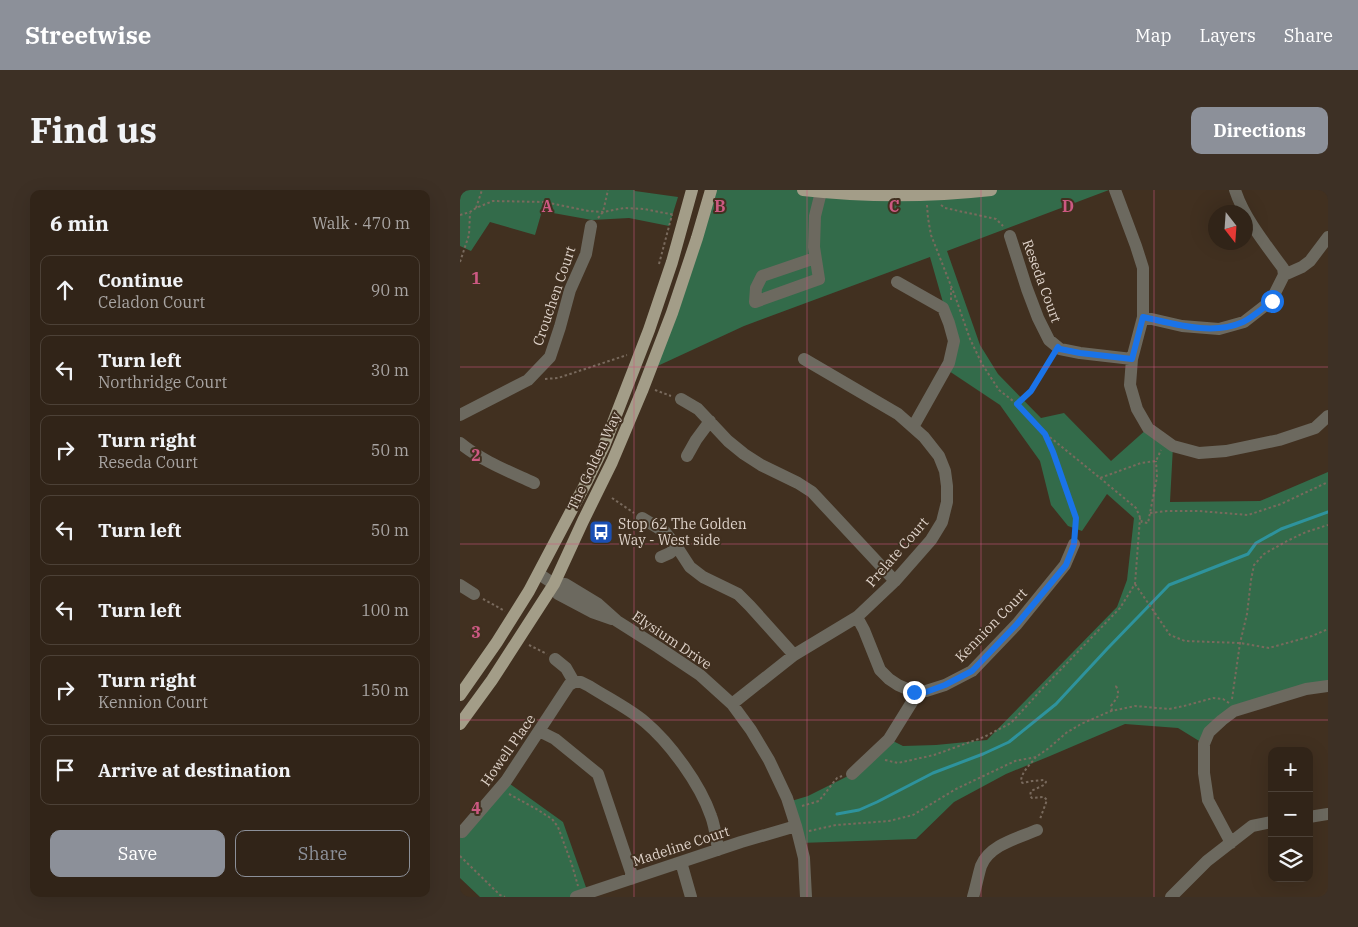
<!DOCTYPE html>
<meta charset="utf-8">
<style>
:root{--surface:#312418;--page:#3d3025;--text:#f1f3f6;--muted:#a8a4a2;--line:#4c4137;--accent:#8c9099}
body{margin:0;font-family:"IBM Plex Serif",serif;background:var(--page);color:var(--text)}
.controls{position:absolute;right:15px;bottom:15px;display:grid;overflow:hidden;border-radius:10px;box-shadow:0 5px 20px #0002}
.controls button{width:45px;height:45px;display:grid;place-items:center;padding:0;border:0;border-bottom:1px solid var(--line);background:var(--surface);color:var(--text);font:25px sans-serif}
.compass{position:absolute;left:748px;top:15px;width:45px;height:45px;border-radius:50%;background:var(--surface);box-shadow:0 5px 20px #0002;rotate:163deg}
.stop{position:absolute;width:15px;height:15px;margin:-11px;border:4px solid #1a73e8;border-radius:50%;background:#fff}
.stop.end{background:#1a73e8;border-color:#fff;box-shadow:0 1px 5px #0008}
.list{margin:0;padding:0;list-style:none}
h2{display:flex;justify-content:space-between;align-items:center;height:65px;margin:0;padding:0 20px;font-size:21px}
h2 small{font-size:16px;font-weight:400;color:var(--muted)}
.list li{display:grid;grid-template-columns:32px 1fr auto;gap:15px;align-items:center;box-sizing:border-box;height:70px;margin:0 10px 10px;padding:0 10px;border:1px solid var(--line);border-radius:10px}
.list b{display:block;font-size:19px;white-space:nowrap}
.list p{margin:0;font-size:16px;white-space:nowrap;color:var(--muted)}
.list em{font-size:16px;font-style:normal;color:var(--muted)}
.actions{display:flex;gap:10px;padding:15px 20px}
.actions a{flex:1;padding:11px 0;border:1px solid var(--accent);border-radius:10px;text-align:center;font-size:18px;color:var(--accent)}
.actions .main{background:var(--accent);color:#fff}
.icon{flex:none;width:28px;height:28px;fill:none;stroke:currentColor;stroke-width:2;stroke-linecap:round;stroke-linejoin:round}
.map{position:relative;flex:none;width:868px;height:707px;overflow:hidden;border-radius:10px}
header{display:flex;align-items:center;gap:30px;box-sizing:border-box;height:70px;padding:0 25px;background:var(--accent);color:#fff}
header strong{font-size:24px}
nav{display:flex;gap:28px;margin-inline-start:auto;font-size:18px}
.intro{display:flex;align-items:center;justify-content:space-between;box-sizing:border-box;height:120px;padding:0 30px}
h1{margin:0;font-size:35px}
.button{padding:12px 22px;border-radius:10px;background:var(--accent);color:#fff;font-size:18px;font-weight:700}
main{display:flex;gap:30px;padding:0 30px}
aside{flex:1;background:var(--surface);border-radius:10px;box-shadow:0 5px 20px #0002}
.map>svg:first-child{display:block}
</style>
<header>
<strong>Streetwise</strong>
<nav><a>Map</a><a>Layers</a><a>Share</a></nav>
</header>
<div class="intro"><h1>Find us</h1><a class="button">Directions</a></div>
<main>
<aside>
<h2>6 min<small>Walk · 470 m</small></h2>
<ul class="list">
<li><svg class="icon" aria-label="ahead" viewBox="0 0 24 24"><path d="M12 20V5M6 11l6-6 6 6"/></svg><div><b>Continue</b><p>Celadon Court</p></div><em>90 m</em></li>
<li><svg class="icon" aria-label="left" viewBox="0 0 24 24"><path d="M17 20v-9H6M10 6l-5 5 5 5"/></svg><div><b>Turn left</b><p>Northridge Court</p></div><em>30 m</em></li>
<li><svg class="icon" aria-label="right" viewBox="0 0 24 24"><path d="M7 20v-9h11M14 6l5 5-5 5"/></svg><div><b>Turn right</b><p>Reseda Court</p></div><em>50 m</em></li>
<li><svg class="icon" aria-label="left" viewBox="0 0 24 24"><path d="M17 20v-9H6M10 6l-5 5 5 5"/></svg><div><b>Turn left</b></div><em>50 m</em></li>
<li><svg class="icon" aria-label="left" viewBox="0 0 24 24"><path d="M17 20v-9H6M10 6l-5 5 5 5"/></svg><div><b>Turn left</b></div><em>100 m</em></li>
<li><svg class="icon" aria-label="right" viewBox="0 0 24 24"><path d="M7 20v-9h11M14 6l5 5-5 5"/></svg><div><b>Turn right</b><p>Kennion Court</p></div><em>150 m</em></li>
<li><svg class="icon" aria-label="arrive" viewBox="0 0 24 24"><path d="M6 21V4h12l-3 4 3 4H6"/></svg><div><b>Arrive at destination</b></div></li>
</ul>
<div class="actions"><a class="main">Save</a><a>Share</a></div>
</aside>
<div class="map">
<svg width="868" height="707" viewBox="0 0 868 707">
<rect width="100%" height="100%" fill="#413020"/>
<path fill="#336b4a" d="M0,0H174L175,1L218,7L209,36L169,28L132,30L82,21L75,45L30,32L11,61L0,56Z
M251,0H649L487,61L520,155L538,184L581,228L604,223L651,271L688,238L713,256L710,312L800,311L868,282V496L774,521L744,554L718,538L665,534L590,566L546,584L494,612L456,649L340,653L328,612L348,606L392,584L429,549L443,556L476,555L527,550L657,417L667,390L674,328L647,304L622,341L608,336L591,315L580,271L540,215L486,179L494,151L470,67L284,136L191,179Z
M46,591L103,632L128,703L116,707H20L0,688V641Z"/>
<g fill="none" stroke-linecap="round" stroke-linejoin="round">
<path stroke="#2e939d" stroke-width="3" d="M377,624L399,620L417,612L473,583L523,564L549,552L596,514L647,459L709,395L788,364L796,353L821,339L868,322"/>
<path stroke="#796a5d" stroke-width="2" stroke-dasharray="2.5 2.5" stroke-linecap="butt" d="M467,15L468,28L471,45L495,106L510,149L522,174L539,200L557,214L585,244L593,262L615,328V344
M481,15L485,18L536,29L543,36
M16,18L22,0
M0,25L10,22L16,18L33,11L84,12L129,21L143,22L164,18L184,19L215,25
M138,28L143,22L148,0
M0,72L9,45L10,23
M199,74L212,25
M491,110V98
M85,189L98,188L167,165
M195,200L211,206
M558,214L571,201L592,168
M586,244L640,288L681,273L696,271L701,260
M640,288L676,318L682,332L688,333L697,287L696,271
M152,308L174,323
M690,323L707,321H739L788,325L821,314L868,292
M675,394L710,445L725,451L780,453L809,458L852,446L868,439
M23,409L45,421
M69,455L87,464
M772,509L780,453L787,424L791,390L794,375L804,364L827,351L846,342L868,335
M652,521L651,516C656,508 661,507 656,496L657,495
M576,567C570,575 561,582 561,592L563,593L572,591L584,590L586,592L584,595L571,601L570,606L572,608L584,607L587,610L580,629
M425,570L438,573L474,565L524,547L551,533L583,498L660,418L675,394L680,328
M49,604L78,620L92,629L98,637L112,675L118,696
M342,616L359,611L377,588L382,586
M349,641L376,635L429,631L453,625L496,599L555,571L576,567L589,558L606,543L621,534L651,521L675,516L709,519L724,516L753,508L763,509L769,513
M0,666L40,705L45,707"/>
<path stroke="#6c695f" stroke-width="12" d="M655,0L676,56L683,78V127L672,169L670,195L677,219L688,238L713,256L739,263L766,261L819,250L855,238L868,226
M550,46L567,99L578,128L589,150L600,159L620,163L672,169
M355,68L302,86L296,98L295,112L359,89L354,57L355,26L361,2
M824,85L842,77L850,71L868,47
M437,92L483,118L489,133L494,151L489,173L453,237
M683,127L722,136L759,139L784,132L811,111L824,85L823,78C806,55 784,28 775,0
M221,209L238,219L268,251L284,264L301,275L338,293L352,302L435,391
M0,225L68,190L90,167L100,137L110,100L126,64L131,36
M0,253C22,271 48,281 74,293
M227,266L236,250L250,231
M182,328L205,342L217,357L230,377L243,387L278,404L290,416L334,465
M201,367L210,363L217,357
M79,384L94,394H105L138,414L157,431L198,457L240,485L272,514L291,540L309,570L327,608L336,636L344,668L346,707
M94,394L98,404L132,422L152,429
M0,395L14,404
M397,427L404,440L420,480L429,489L438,495L454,502L466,501L485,495L512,481L557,434L605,375L614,354
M95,469L106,478L114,492
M114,492H121L129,496C146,507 170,519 185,532C210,553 240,594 251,626C255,636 256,648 258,660
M272,514L334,465L397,427L435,391L471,350L482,332L487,312V296L485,281L479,266L464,247L438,224L344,169
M79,541L95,549L138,584L171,682V689
M392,584L429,549L452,512L454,502
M849,627L868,624
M2,642L46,591L109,495L114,492
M771,653L748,610L744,583V554L749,542L762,530L774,521L846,499L868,496
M221,672L231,707
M116,707L281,652L336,636
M513,707C516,697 518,686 521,676C529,655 558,648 577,640
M711,707L747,671L792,636L812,632"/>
<path stroke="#a39d88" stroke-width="12" d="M343,0C406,7 468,7 531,0
M0,505L37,452L69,401L127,291L144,256L189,140L212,72L232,0
M0,534L32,490L94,394L123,331L152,272L182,201L212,123L237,48L251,0"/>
</g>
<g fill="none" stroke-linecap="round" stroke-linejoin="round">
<path stroke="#1a73e8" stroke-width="6" d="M454,502H466L485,495L512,481L557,434L606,375L614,354L616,328L593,262L585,244L557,214L571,201L598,157L600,159L620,163L672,169L683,127C715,134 752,146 783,132C793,127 803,118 812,111"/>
</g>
<path fill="none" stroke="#cc5982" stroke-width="1" stroke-opacity="0.55" d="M174,0V707M347,0V707M521,0V707M694,0V707M0,177H868M0,354H868M0,530H868"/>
<defs>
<g id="bus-square" transform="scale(1.25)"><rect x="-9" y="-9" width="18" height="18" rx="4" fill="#1a4fb4" stroke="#413020"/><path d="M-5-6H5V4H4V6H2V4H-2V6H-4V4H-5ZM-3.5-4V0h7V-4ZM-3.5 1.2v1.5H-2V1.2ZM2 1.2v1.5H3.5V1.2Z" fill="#fff"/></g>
</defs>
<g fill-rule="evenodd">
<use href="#bus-square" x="141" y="342"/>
</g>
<g text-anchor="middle" stroke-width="4" stroke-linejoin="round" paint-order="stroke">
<g font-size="14" fill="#dfd3ca" stroke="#413020">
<text transform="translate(582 91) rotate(70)" y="5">Reseda Court</text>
<text transform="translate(94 106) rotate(-71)" y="5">Crouchen Court</text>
<text transform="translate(134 271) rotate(-65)" y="5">The Golden Way</text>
<text transform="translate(437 362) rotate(-49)" y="5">Prelate Court</text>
<text transform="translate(531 435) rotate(-46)" y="5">Kennion Court</text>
<text transform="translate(212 450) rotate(34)" y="5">Elysium Drive</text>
<text transform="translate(48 560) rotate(-55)" y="5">Howell Place</text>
<text transform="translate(221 656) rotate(-18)" y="5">Madeline Court</text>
</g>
<g font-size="14" fill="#dfd3ca" stroke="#413020" text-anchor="start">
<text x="158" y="339">Stop 62 The Golden<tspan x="158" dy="16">Way - West side</tspan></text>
</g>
</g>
<g font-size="16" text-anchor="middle" font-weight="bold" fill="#cc5982" stroke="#413020" stroke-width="4" stroke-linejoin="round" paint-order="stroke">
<text x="87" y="22">A</text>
<text x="260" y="22">B</text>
<text x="434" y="22">C</text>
<text x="608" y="22">D</text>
<text x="16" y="94">1</text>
<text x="16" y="271">2</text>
<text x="16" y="448">3</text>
<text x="16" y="624">4</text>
</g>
</svg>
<div class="controls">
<button>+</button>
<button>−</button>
<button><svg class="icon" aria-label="layers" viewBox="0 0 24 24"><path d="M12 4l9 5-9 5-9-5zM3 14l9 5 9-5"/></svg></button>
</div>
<svg class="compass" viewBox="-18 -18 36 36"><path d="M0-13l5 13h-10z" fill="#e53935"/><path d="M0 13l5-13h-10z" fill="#a8a4a2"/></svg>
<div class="stop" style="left:812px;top:111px"></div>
<div class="stop end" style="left:454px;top:502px"></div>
</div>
</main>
